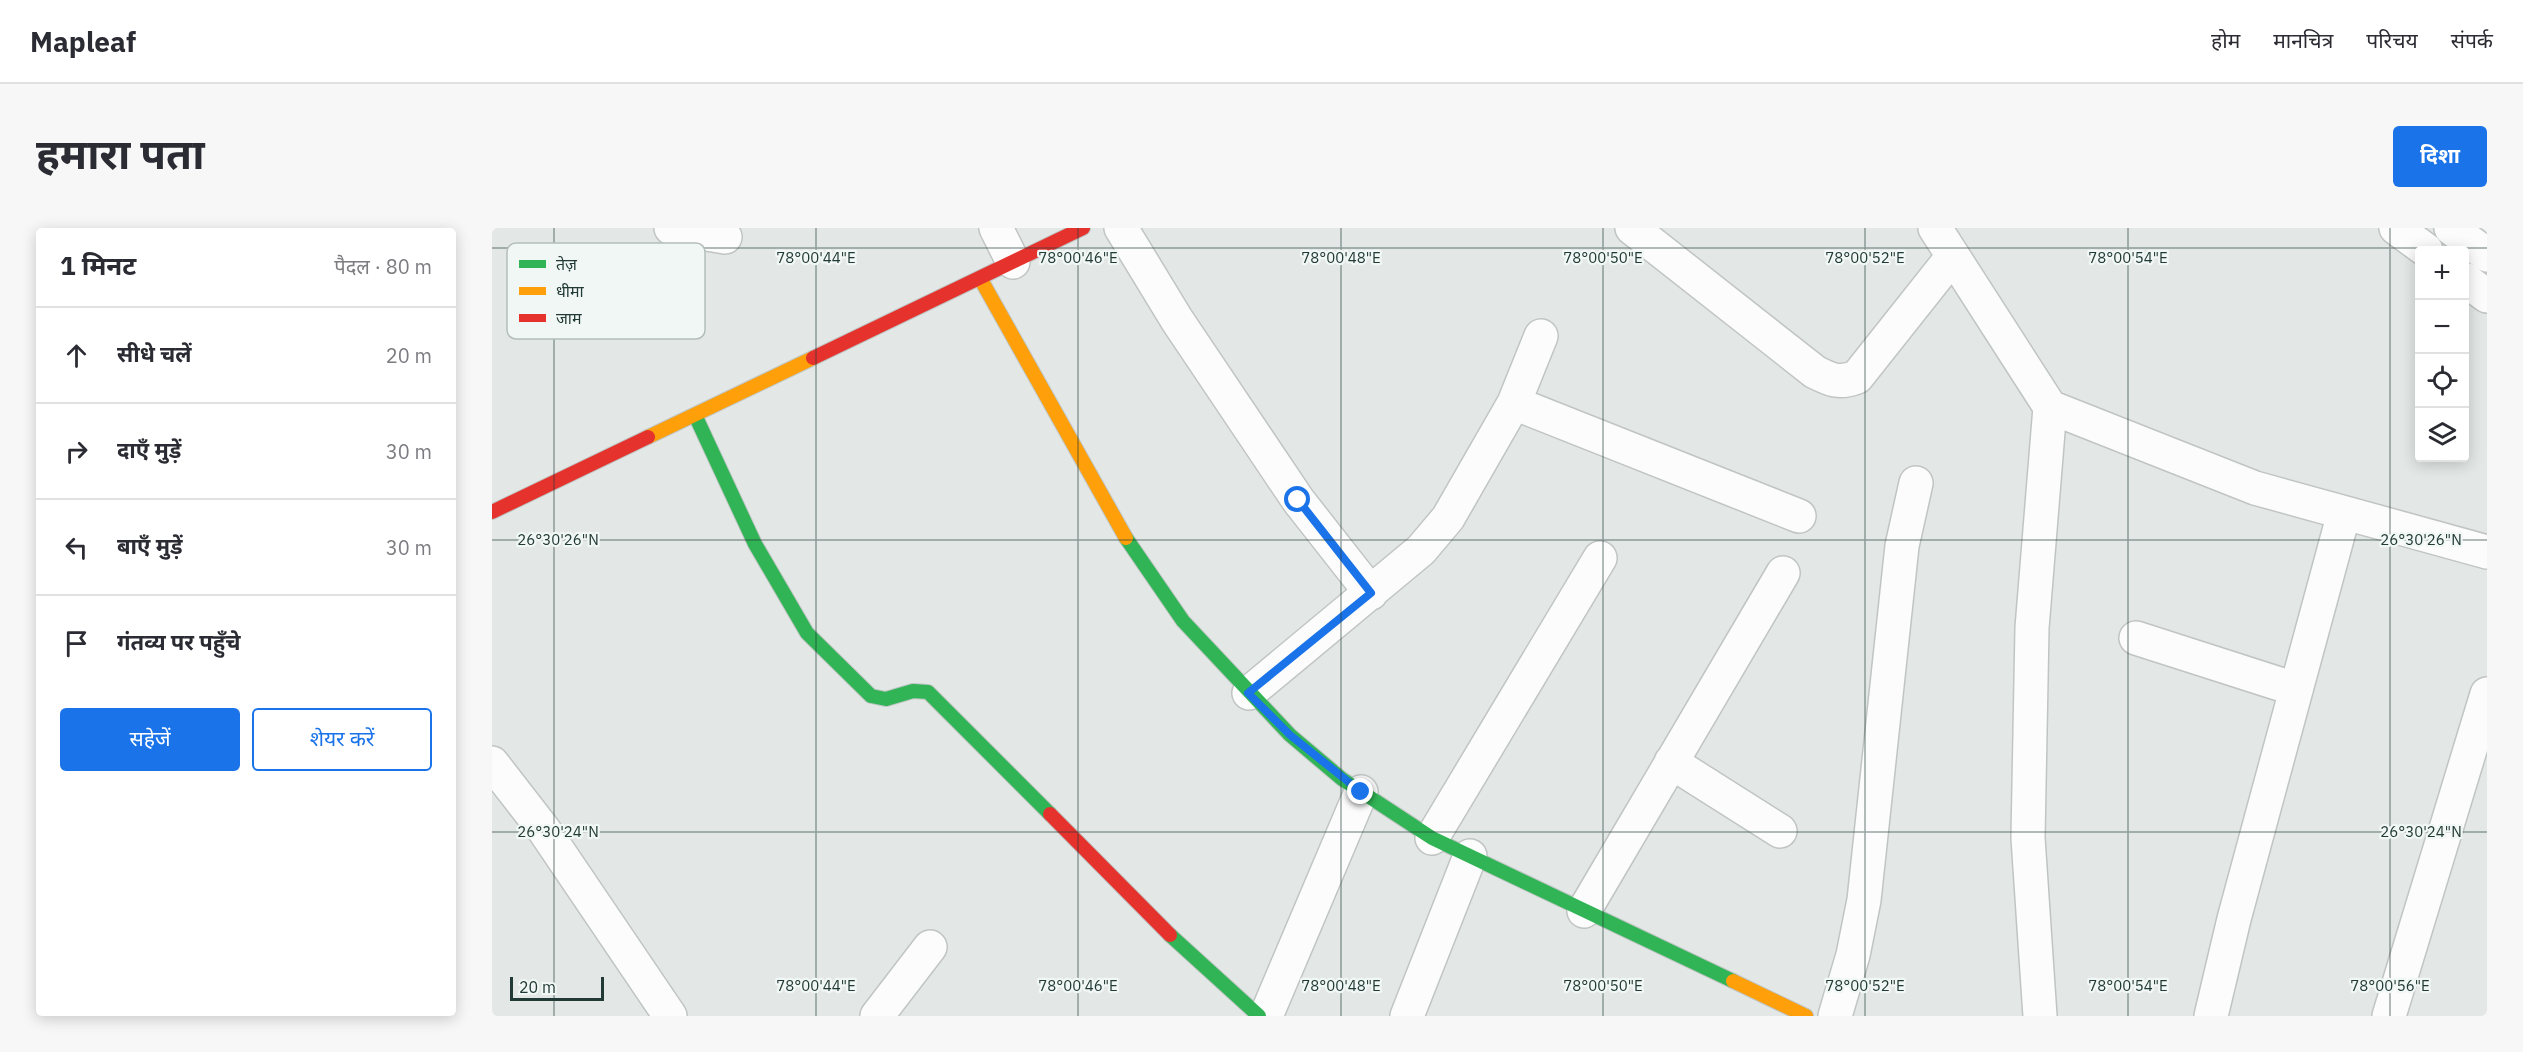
<!DOCTYPE html>
<html lang="hi">
<meta charset="utf-8">
<style>
:root{--surface:#fff;--page:#f7f7f7;--text:#2b2b33;--muted:#7c7c81;--line:#e1e1e2;--accent:#1a73e8}
body{margin:0;font-family:"IBM Plex Sans","Noto Sans Devanagari",sans-serif;background:var(--page);color:var(--text)}
.controls{position:absolute;right:18px;top:18px;display:grid;overflow:hidden;border-radius:6px;box-shadow:0 3px 15px #0003}
.controls button{width:54px;height:54px;display:grid;place-items:center;padding:0;border:0;border-bottom:2px solid var(--line);background:var(--surface);color:var(--text);font:30px sans-serif}
.scale{position:absolute;left:18px;bottom:15px;width:94px;box-sizing:border-box;padding-left:6px;border:3px solid #223a35;border-top:0;font-size:16px;line-height:21px;white-space:nowrap;color:#223a35;-webkit-text-stroke:4px #f1f7f4;paint-order:stroke}
.stop{position:absolute;width:18px;height:18px;margin:-14px;border:4px solid #1a73e8;border-radius:50%;background:#fff}
.stop.end{background:#1a73e8;border-color:#fff;box-shadow:0 2px 6px #0008}
.list{margin:0;padding:0;list-style:none}
h2{display:flex;justify-content:space-between;align-items:center;height:78px;margin:0;padding:0 24px;font-size:26px}
h2 small{font-size:20px;font-weight:400;color:var(--muted)}
.list li{display:grid;grid-template-columns:39px 1fr auto;gap:18px;align-items:center;box-sizing:border-box;height:96px;padding:0 24px;border-top:2px solid var(--line)}
.list b{display:block;font-size:22px;white-space:nowrap}
.list em{font-size:20px;font-style:normal;color:var(--muted)}
.actions{display:flex;gap:12px;padding:18px 24px}
.actions a{flex:1;padding:14px 0;border:2px solid var(--accent);border-radius:6px;text-align:center;font-size:21px;color:var(--accent)}
.actions .main{background:var(--accent);color:#fff}
.icon{flex:none;width:33px;height:33px;fill:none;stroke:currentColor;stroke-width:2;stroke-linecap:round;stroke-linejoin:round}
.map{position:relative;flex:none;width:1995px;height:788px;overflow:hidden;border-radius:6px}
header{display:flex;align-items:center;gap:36px;box-sizing:border-box;height:84px;padding:0 30px;background:var(--surface);border-bottom:2px solid var(--line)}
header strong{font-size:28px}
nav{display:flex;gap:33px;margin-inline-start:auto;font-size:21px}
.intro{display:flex;align-items:center;justify-content:space-between;box-sizing:border-box;height:144px;padding:0 36px}
h1{margin:0;font-size:42px}
.button{padding:15px 27px;border-radius:6px;background:var(--accent);color:#fff;font-size:21px;font-weight:700}
main{display:flex;gap:36px;padding:0 36px}
aside{flex:1;background:var(--surface);border-radius:6px;box-shadow:0 3px 15px #0003}
.map>svg:first-child{display:block}
</style>
<header>
<strong>Mapleaf</strong>
<nav><a>होम</a><a>मानचित्र</a><a>परिचय</a><a>संपर्क</a></nav>
</header>
<div class="intro"><h1>हमारा पता</h1><a class="button">दिशा</a></div>
<main>
<aside>
<h2>1 मिनट<small>पैदल · 80 m</small></h2>
<ul class="list">
<li><svg class="icon" aria-label="ahead" viewBox="0 0 24 24"><path d="M12 20V5M6 11l6-6 6 6"/></svg><div><b>सीधे चलें</b></div><em>20 m</em></li>
<li><svg class="icon" aria-label="right" viewBox="0 0 24 24"><path d="M7 20v-9h11M14 6l5 5-5 5"/></svg><div><b>दाएँ मुड़ें</b></div><em>30 m</em></li>
<li><svg class="icon" aria-label="left" viewBox="0 0 24 24"><path d="M17 20v-9H6M10 6l-5 5 5 5"/></svg><div><b>बाएँ मुड़ें</b></div><em>30 m</em></li>
<li><svg class="icon" aria-label="arrive" viewBox="0 0 24 24"><path d="M6 21V4h12l-3 4 3 4H6"/></svg><div><b>गंतव्य पर पहुँचे</b></div></li>
</ul>
<div class="actions"><a class="main">सहेजें</a><a>शेयर करें</a></div>
</aside>
<div class="map">
<svg width="1995" height="788" viewBox="0 0 1995 788">
<rect width="100%" height="100%" fill="#e3e8e6"/>
<g fill="none" stroke-linecap="round" stroke-linejoin="round">
<g stroke="#c0c5c3" stroke-width="36">
<path id="street" d="M179,0L233,9
M504,0L521,34
M629,0L685,92L806,272L879,365
M1140,0L1323,144C1339,152 1347,156 1365,149L1461,28
M1443,0L1558,179L1763,260L1995,324
M1904,0L1934,22
M1959,0L1995,27
M1972,51L1995,68
M1022,175L1307,288
M1644,410L1803,461
M757,465L929,322L956,290L1022,175L1049,108
M1179,534L1288,603
M0,535L52,602L178,788
M940,610L1108,330
M1092,683L1291,345
M385,788L438,719
M774,788L869,564
M915,788L978,628
M1343,788L1361,727L1372,672L1410,318L1424,255
M1548,788L1536,610L1540,400L1558,179
M1719,788L1742,691L1852,285
M1897,788L1995,466"/>
</g>
<g stroke="#bfc5c3" stroke-width="16">
<path id="fast" d="M203,187L263,316L315,405L379,468L394,471L421,463L436,464L558,586
M634,310L691,393L798,507L850,551L940,610L1241,753
M678,707L767,788"/>
</g>
<g stroke="#bfc5c3" stroke-width="16">
<path id="slow" d="M488,50L634,310
M156,209L321,130
M1241,753L1314,788"/>
</g>
<g stroke="#bfc5c3" stroke-width="16">
<path id="jam" d="M321,130L591,0
M0,284L156,209
M558,586L678,707"/>
</g>
<use href="#street" stroke="#fbfcfb" stroke-width="33"/>
<use href="#fast" stroke="#30b455" stroke-width="14"/>
<use href="#slow" stroke="#ff9f0a" stroke-width="14"/>
<use href="#jam" stroke="#e5322d" stroke-width="14"/>
</g>
<g fill="none" stroke-linecap="round" stroke-linejoin="round">
<path stroke="#1a73e8" stroke-width="8" d="M806,272L879,365L756,465L798,507L869,564"/>
</g>
<path fill="none" stroke="#223a35" stroke-width="1.5" stroke-opacity="0.45" d="M62,0V788M324,0V788M586,0V788M849,0V788M1111,0V788M1373,0V788M1636,0V788M1898,0V788M0,20H1995M0,312H1995M0,604H1995"/>
<rect x="15" y="15" width="198" height="96" rx="9" fill="#f1f7f4" stroke="#b3bebb" stroke-width="1.5"/>
<rect x="27" y="32" width="27" height="8" fill="#30b455"/>
<rect x="27" y="59" width="27" height="8" fill="#ff9f0a"/>
<rect x="27" y="86" width="27" height="8" fill="#e5322d"/>
<g font-size="16" fill="#223a35">
<text x="64" y="42">तेज़</text>
<text x="64" y="69">धीमा</text>
<text x="64" y="96">जाम</text>
</g>
<g font-size="15" text-anchor="middle" fill="#223a35" stroke="#f1f7f4" stroke-width="4.5" stroke-linejoin="round" paint-order="stroke">
<text x="324" y="35">78°00'44"E</text>
<text x="586" y="35">78°00'46"E</text>
<text x="849" y="35">78°00'48"E</text>
<text x="1111" y="35">78°00'50"E</text>
<text x="1373" y="35">78°00'52"E</text>
<text x="1636" y="35">78°00'54"E</text>
<text x="66" y="317">26°30'26"N</text>
<text x="1929" y="317">26°30'26"N</text>
<text x="66" y="609">26°30'24"N</text>
<text x="1929" y="609">26°30'24"N</text>
<text x="324" y="763">78°00'44"E</text>
<text x="586" y="763">78°00'46"E</text>
<text x="849" y="763">78°00'48"E</text>
<text x="1111" y="763">78°00'50"E</text>
<text x="1373" y="763">78°00'52"E</text>
<text x="1636" y="763">78°00'54"E</text>
<text x="1898" y="763">78°00'56"E</text>
</g>
</svg>
<div class="controls">
<button>+</button>
<button>−</button>
<button><svg class="icon" aria-label="locate" viewBox="0 0 24 24"><circle cx="12" cy="12" r="6"/><path d="M12 2v4M12 18v4M2 12h4M18 12h4"/></svg></button>
<button><svg class="icon" aria-label="layers" viewBox="0 0 24 24"><path d="M12 4l9 5-9 5-9-5zM3 14l9 5 9-5"/></svg></button>
</div>
<div class="scale">20 m</div>
<div class="stop" style="left:806px;top:272px"></div>
<div class="stop end" style="left:869px;top:564px"></div>
</div>
</main>
